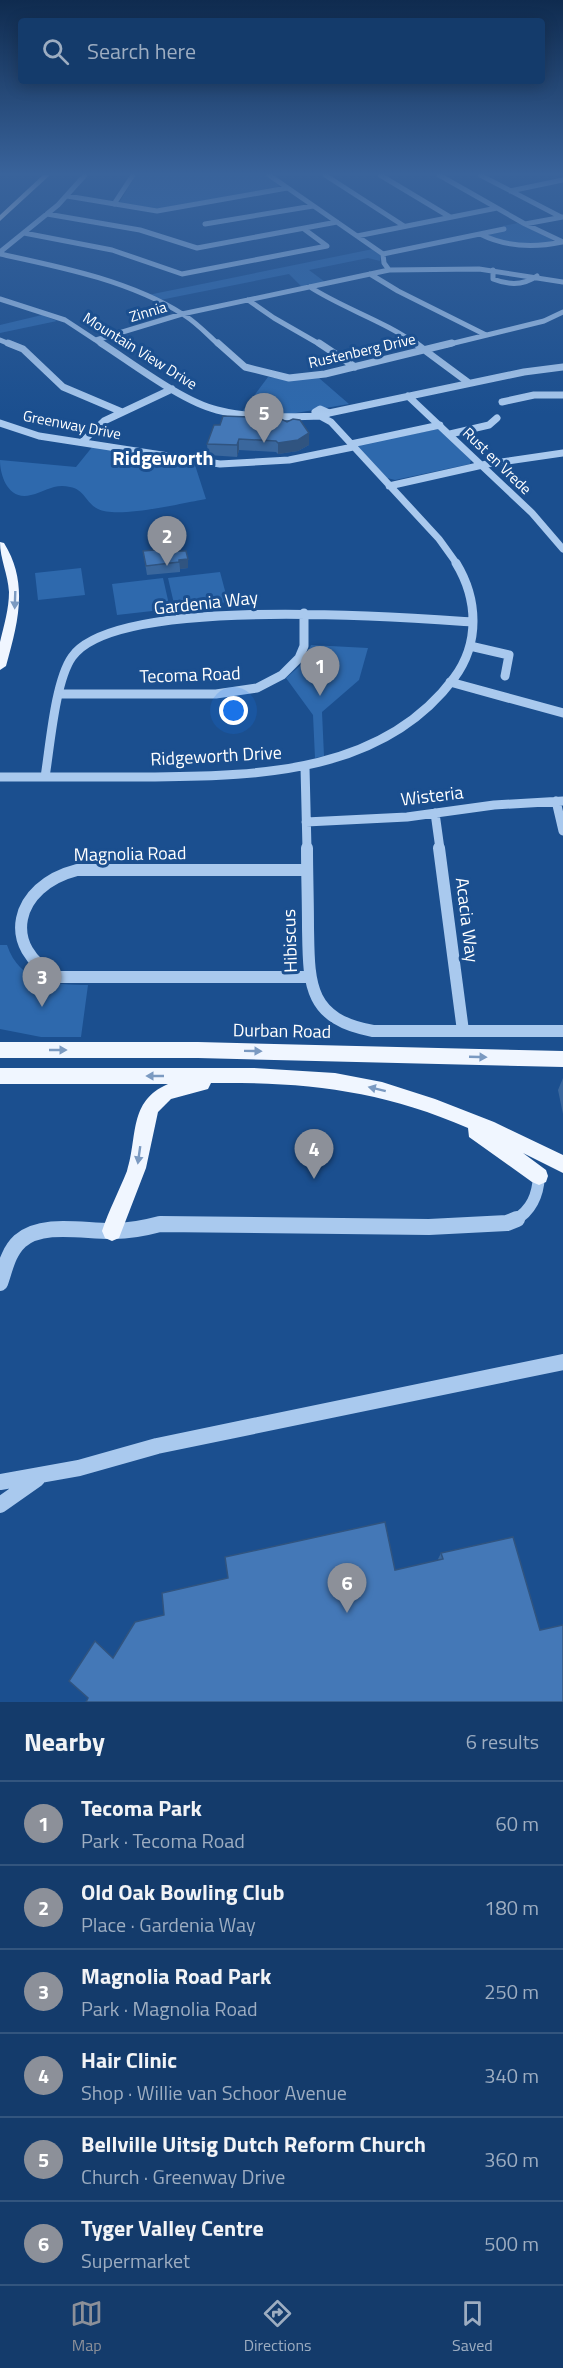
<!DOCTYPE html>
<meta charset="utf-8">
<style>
:root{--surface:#143b6b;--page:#1d4271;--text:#f1f3f6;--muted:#9dadc1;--line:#33557e;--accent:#8c9099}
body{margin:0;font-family:"Titillium Web",sans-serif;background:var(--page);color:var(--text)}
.you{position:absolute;left:234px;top:711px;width:21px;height:21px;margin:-15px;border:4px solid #fff;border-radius:50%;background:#1a73e8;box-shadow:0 0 0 9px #1a73e833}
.badge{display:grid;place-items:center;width:39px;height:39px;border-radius:50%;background:var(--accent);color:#fff;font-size:20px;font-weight:700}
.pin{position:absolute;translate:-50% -50px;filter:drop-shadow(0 2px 3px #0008)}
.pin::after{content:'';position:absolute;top:32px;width:21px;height:18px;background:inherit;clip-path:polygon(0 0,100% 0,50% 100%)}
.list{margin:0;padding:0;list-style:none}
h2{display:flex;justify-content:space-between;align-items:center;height:78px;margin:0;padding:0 24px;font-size:26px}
h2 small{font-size:20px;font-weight:400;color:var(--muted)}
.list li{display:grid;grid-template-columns:39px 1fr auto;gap:18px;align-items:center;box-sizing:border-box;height:84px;padding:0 24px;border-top:2px solid var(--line)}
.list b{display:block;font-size:22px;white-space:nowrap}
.list p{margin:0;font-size:20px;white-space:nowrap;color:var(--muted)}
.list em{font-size:20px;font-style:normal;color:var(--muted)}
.icon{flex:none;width:33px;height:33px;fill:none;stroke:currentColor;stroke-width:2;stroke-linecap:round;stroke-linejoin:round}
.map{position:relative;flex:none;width:563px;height:1702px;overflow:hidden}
.search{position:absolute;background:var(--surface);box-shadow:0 3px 15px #0003;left:18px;right:18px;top:18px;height:66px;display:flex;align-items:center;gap:15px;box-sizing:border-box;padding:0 21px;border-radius:6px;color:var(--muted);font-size:22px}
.sheet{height:582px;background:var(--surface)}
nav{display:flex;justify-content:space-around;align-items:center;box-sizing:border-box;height:84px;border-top:2px solid var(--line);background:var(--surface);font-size:16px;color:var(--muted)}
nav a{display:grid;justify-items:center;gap:3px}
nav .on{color:var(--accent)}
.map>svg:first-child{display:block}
</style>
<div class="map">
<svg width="563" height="1702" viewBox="0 0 563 1702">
<rect width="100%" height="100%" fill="#1b4f8f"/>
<path fill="#2e69ad" d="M136,175H266L282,186L162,209L119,203Z
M518,223L551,239L553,241C534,247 506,244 487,235L507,229L503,226Z
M373,249L381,255L380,261L368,258L309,270L325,282L302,287L289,274L160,300L148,295Z
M42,315L57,321L0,333V325Z
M268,377L283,379L319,378L349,404L290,414L241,413Z
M439,429L471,460L470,464L395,480L387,478L357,445Z
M93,446L194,462L206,499C183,503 117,519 98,509C86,503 84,489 70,487C54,483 45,492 31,495C9,501 0,477 0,460L76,467Z
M81,568L85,595L38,600L35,573Z
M220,572L228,602L175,608L168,578Z
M163,578L170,609L117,615L112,584Z
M311,645L368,648L359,680L322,712L324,756L315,758L313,715L286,678L302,664Z
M0,945H7C20,983 53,985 88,985L81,1037H41L0,1029Z"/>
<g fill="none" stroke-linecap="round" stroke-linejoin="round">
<path stroke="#a9c9ee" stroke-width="5" d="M269,175L383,254
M325,175L404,226
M380,175L450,217
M439,175L525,224L563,242
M480,175L561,217
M510,191L563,180
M67,196L157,211L287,188
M114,204L133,175
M47,214L140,230L197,248L337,222
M205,224L313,206
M525,224L563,217
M24,233L112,250L182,274L327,246L304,229
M480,234C506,247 534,248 562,242
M357,236L497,208
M0,252L58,205L85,175
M0,254C61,267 131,281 184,315C197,323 208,335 219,345
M389,270L384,263L383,254L504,229
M493,270V279C508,285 523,286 537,276
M370,274L398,291L486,335
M310,287C344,309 385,321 417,345
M0,299L65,320L103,345
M248,300L274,318L321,345
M0,340L12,345
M96,340L182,314L389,270L479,269L563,282
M446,345L544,321L563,312"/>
<path stroke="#a9c9ee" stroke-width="7" d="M8,343L23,349L63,387L122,412
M101,343C132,363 183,402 217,410C252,419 287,417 323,416L329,413L320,409L315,412L317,415
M218,343L245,367L289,378L325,374L452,343
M319,343L355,367
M415,343L469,383
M408,396L532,513L563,549
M502,402L534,395H563
M329,413L524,372L563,367
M320,416L331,422L439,539L457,564
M0,423L39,436L220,464L289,460L353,447
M450,434L489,425L497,418
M82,442L104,421L172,389
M351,444L440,425
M389,486L487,464L563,453"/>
<path stroke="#a9c9ee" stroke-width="9" d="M470,646L509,655L505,676
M450,682L563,713
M61,694H216L257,688L282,675L299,658L304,646V613
M305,767L307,849
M0,777C52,777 103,777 155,777C262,776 384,772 454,678C480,643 478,599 456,563
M45,777C50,747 55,681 72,657C115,595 399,617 473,622
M556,801L563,831
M435,813L440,849
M306,822L407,817L494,805L563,801"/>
<path stroke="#a9c9ee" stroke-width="12" d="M307,848C307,874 308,901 308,927C309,983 307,1019 373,1031H563
M439,848L463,1031
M307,870H77C14,886 0,948 57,977H309
M515,1220C532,1210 538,1195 539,1176"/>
<path stroke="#a9c9ee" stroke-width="16" d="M0,1283C5,1269 8,1252 20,1241C43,1221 86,1232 114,1231C130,1231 145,1228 160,1224L429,1227L507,1223L517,1219
M0,1482L79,1468L157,1446L563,1362
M0,1505L37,1479"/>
<path fill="#f0f6ff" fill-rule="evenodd" d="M43,175H50L0,221V215Z
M0,542L4,543C29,583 18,623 6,666L0,670C0,661 0,651 0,642C4,625 9,609 9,592C8,574 0,559 0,542Z
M0,1042H198L563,1051V1067L198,1058H0Z
M0,1068H254L335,1073L382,1082L435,1099L494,1122L563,1155V1173L523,1153L546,1170L548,1176L546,1182L539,1185L532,1182L469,1137L468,1128C380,1090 305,1082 211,1083L208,1089L171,1099L158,1112L146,1168L119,1238L112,1241L105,1238L102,1231C109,1210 119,1191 127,1171C138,1137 128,1101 168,1084H0Z"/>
</g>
<path fill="#3a679d" d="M220,425L309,445L298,451L278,454L276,452L239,450L237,457L208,455L207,444Z
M143,551H177L188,559V568L180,569V572L147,575Z
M563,1078V1114L558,1090Z
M441,1553L540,1630L563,1702L113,1658L395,1570L439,1560L438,1559Z"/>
<path fill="#305480" d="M309,433V445L298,451L278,454V443Z
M239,439V450L237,457V445Z
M188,559V568L180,569L179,560Z"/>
<path fill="#4478b7" stroke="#305480" stroke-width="1.5" d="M223,416L279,418L287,422L293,419L300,420L309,433L298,440L278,443L276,441L239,439L237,445L207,444L214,425H220Z
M176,548L177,551H186L188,559L179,560V562L146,566L143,551Z
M385,1522L395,1570L443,1559L441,1553L513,1537L540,1630L563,1625V1702H86L88,1698L69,1681L95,1641L113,1658L135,1622L164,1615L162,1593L228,1578L225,1557Z"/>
<defs><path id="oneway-solid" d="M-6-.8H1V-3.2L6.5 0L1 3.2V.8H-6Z" transform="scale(1.5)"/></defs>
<g fill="#7b9ac1">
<use href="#oneway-solid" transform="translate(15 600) rotate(92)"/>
<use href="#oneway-solid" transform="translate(58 1050)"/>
<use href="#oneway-solid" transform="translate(253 1051) rotate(1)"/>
<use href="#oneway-solid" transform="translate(478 1057) rotate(2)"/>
<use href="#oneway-solid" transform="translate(155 1076) rotate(180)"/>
<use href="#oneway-solid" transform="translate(377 1089) rotate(-166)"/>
<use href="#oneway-solid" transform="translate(139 1155) rotate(98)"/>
</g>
<linearGradient id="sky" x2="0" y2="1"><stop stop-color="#0f2b4f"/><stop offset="0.42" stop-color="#39639b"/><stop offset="1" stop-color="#39639b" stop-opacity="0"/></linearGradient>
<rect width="563" height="414" fill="url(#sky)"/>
<g text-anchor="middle" stroke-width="6" stroke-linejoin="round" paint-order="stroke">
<g font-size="15" fill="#fff" stroke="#1b4f8f">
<text transform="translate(148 312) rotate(-17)" y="5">Zinnia</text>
<text transform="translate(140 351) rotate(32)" y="5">Mountain View Drive</text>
<text transform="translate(362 351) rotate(-13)" y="5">Rustenberg Drive</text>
<text transform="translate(72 425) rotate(11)" y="5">Greenway Drive</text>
<text transform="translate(497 461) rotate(44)" y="5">Rust en Vrede</text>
</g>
<g font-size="18" fill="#fff" stroke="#1b4f8f">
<text transform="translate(206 603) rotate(-6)" y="6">Gardenia Way</text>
<text transform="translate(190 675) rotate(-2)" y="6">Tecoma Road</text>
<text transform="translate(216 756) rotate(-3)" y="6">Ridgeworth Drive</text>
<text transform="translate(432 796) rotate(-7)" y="6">Wisteria</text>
<text transform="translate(130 854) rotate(-1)" y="6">Magnolia Road</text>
<text transform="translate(467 920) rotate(83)" y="6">Acacia Way</text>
<text transform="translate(290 941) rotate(-92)" y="6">Hibiscus</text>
<text transform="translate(282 1031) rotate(1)" y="6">Durban Road</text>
</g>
<g font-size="20" font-weight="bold" fill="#fff" stroke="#1b4f8f">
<text x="163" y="465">Ridgeworth</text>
</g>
</g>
</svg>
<div class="you"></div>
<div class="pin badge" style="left:320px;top:696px">1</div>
<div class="pin badge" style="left:167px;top:566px">2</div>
<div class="pin badge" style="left:42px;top:1007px">3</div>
<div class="pin badge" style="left:314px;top:1179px">4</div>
<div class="pin badge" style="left:264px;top:443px">5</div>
<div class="pin badge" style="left:347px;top:1613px">6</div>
<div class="search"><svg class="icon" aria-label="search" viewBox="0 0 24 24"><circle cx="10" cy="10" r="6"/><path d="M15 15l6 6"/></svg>Search here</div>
</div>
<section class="sheet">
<h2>Nearby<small>6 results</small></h2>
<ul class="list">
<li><span class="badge">1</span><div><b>Tecoma Park</b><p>Park · Tecoma Road</p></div><em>60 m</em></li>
<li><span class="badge">2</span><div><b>Old Oak Bowling Club</b><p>Place · Gardenia Way</p></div><em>180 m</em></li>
<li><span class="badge">3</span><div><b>Magnolia Road Park</b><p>Park · Magnolia Road</p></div><em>250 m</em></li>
<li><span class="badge">4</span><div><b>Hair Clinic</b><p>Shop · Willie van Schoor Avenue</p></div><em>340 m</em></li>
<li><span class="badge">5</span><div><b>Bellville Uitsig Dutch Reform Church</b><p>Church · Greenway Drive</p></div><em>360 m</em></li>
<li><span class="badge">6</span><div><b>Tyger Valley Centre</b><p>Supermarket</p></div><em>500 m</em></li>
</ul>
</section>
<nav>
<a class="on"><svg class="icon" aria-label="map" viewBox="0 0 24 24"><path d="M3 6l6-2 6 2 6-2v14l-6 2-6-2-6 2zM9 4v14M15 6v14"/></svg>Map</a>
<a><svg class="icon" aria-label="directions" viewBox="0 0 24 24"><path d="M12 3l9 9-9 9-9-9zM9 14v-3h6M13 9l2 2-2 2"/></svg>Directions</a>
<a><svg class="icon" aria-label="saved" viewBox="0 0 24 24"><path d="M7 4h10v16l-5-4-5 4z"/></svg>Saved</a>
</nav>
